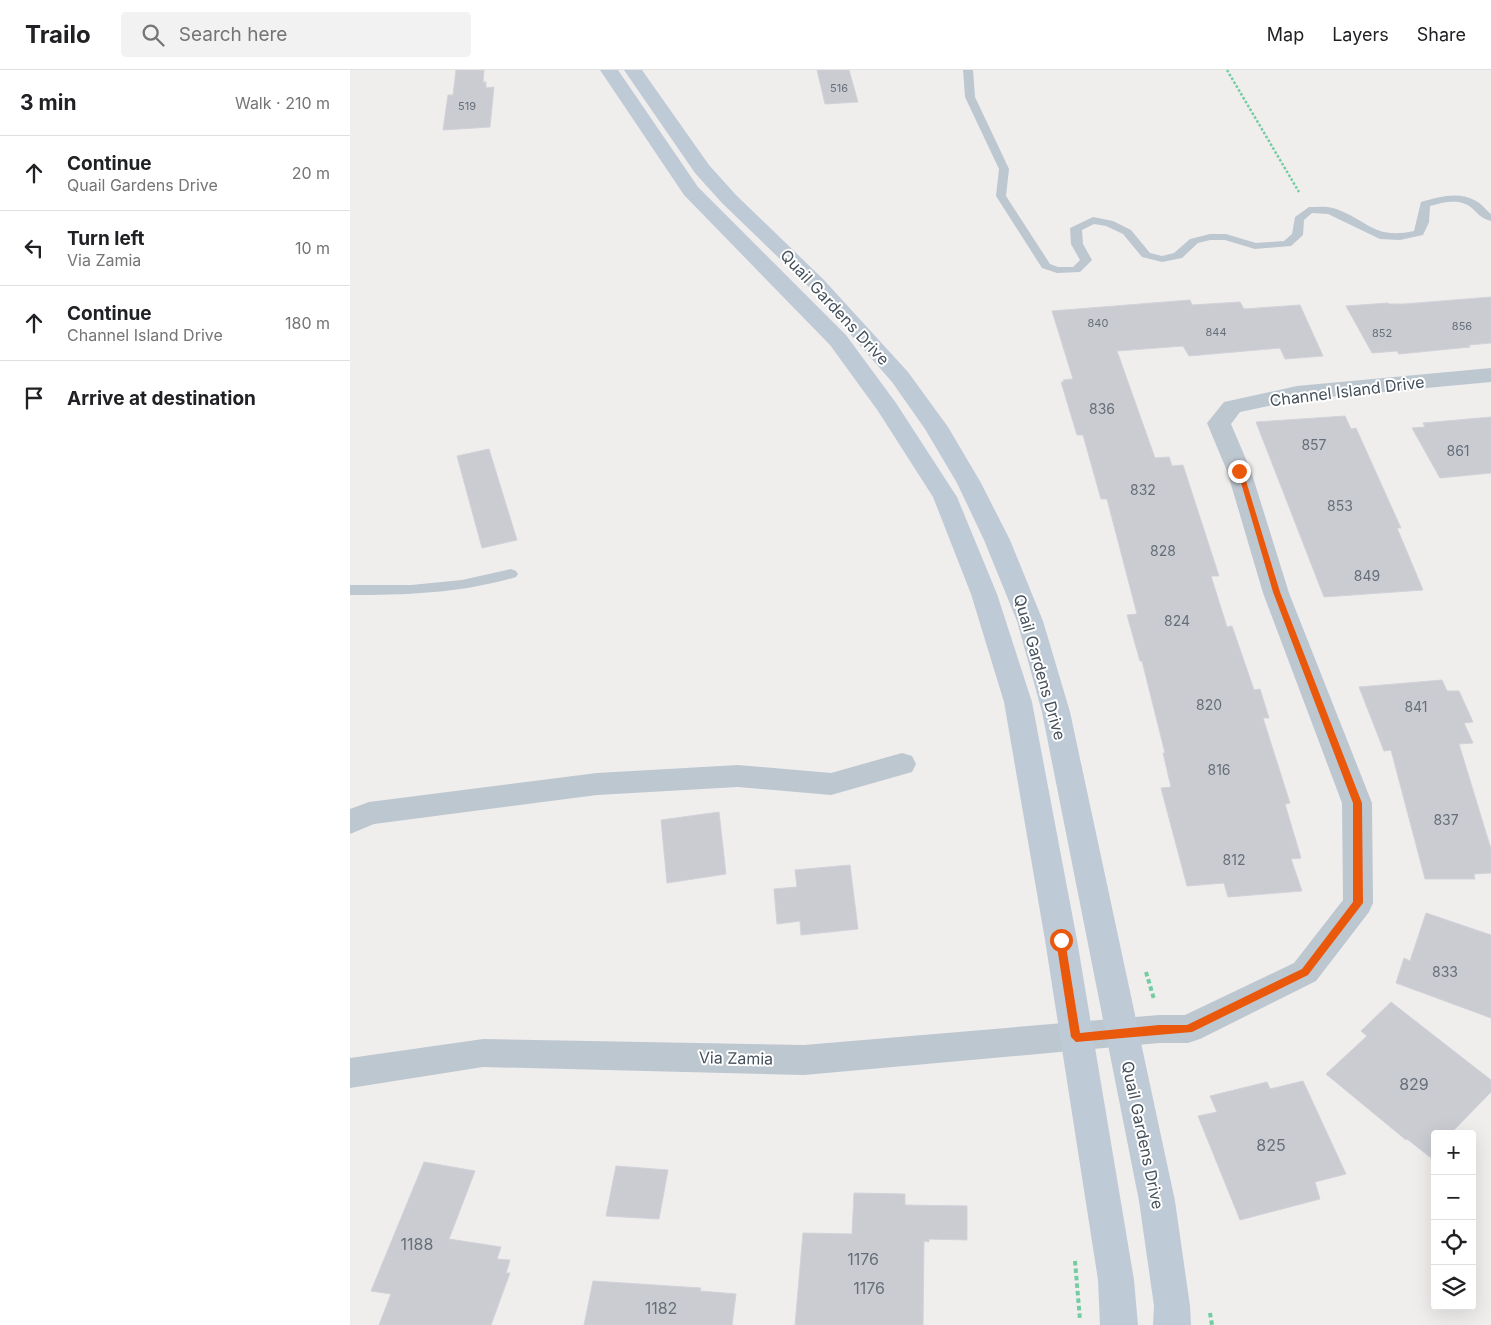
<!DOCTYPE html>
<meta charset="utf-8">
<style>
:root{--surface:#fff;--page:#f2f2f2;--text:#202124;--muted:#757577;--line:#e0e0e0}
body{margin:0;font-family:Inter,sans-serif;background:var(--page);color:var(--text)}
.controls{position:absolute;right:15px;bottom:15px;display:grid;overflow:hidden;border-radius:5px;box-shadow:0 5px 20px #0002}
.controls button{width:45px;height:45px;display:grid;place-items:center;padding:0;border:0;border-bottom:1px solid var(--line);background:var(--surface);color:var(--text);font:25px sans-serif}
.stop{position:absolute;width:15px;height:15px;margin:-11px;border:4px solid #ea580c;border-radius:50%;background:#fff}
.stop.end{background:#ea580c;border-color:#fff;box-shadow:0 1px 5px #0008}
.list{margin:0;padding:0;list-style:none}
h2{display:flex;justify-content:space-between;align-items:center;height:65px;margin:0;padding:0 20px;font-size:21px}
h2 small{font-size:16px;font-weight:400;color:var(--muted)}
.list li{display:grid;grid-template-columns:32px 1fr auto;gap:15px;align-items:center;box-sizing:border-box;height:75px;padding:0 20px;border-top:1px solid var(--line)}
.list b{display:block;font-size:19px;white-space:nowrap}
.list p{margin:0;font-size:16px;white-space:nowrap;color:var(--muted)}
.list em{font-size:16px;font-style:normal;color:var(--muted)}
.icon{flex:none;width:28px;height:28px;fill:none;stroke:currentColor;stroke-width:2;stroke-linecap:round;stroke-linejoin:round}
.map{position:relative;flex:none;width:1141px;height:1255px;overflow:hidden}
header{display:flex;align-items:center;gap:30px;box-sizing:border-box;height:70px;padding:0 25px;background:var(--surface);border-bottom:1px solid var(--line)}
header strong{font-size:24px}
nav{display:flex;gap:28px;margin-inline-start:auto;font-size:18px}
.search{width:350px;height:45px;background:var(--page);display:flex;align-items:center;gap:12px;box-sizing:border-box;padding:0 18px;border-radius:5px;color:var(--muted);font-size:19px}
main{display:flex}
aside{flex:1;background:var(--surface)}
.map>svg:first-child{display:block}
</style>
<header>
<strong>Trailo</strong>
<div class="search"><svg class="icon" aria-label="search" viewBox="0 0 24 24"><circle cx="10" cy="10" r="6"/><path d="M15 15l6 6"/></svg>Search here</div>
<nav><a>Map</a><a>Layers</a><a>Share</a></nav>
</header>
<main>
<aside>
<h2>3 min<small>Walk · 210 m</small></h2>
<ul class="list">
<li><svg class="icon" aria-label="ahead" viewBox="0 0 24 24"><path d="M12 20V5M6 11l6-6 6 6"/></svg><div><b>Continue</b><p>Quail Gardens Drive</p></div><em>20 m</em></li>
<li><svg class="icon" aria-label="left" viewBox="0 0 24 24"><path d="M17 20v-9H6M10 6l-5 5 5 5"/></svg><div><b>Turn left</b><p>Via Zamia</p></div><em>10 m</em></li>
<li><svg class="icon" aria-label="ahead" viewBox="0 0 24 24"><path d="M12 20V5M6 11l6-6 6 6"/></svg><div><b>Continue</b><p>Channel Island Drive</p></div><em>180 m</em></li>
<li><svg class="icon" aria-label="arrive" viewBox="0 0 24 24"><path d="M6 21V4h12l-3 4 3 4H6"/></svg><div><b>Arrive at destination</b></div></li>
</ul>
</aside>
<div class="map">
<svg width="1141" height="1255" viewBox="0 0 1141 1255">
<rect width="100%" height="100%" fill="#f0eded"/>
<path fill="#caccd2" stroke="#d1d3d9" d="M106,0H134L133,12H136V18L144,17L140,57L93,60L98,25H103Z
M467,0H499L508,32L475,34Z
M1141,227V273L1119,275L1120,277L1049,284L1047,281L1022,283L996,236L1038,233L1039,234H1054Z
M840,230L842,235L890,232L894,239L950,235L973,286L935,289L930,278L839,286L833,276L767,281L805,388L819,387L822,396L833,395L869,506H861L877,557L882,556L904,620L910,619L919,648H913L940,733L935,734L951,788L941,789L952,821L878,827L874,813L837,816L811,718L821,717L813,683H815L792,591H790L777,545L787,544L757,429H751L733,365H727L711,312H714L713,310L723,309L702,241Z
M995,346L1001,359L1006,358L1051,458H1047L1073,520L974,527L906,352Z
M1141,347V403L1090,408L1062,358L1075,357L1073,353Z
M139,379L167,470L132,478L107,386Z
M1092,610L1097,621H1109L1123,652L1114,653L1123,673L1109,674L1141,779V803L1124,804L1125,809H1075L1041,680L1034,681L1009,617Z
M369,742L376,804L317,813L311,750Z
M500,795L508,859L451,865L450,851L427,854L424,819L447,817L445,800Z
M1076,843L1141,865V948L1046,913L1054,888L1060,891Z
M1041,932L1141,1010V1022L1100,1064H1085V1091L1057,1069L1056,1070L976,1004L1017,966L1011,961Z
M953,1011L996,1104L965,1112L970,1129L890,1150L848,1046L867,1042L860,1026L917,1012L920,1019Z
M74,1092L125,1101L99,1169L151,1177L147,1189L160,1190L156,1203H160L141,1255H29L41,1224L21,1221Z
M266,1096L318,1100L309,1149L256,1146Z
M504,1123L555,1124V1135L617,1136V1170L579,1169V1172L574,1171L573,1255H445L453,1163L502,1164Z
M243,1211L351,1218L350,1221L386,1224L382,1255H234Z"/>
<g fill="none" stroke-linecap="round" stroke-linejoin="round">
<path stroke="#72cda2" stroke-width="2.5" stroke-dasharray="2.5 2" stroke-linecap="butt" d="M877,0L949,122"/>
<path stroke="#72cda2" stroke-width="4" stroke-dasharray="4.5 3" stroke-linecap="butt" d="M796,902L804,929
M725,1191L730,1250
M860,1243L862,1255"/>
<path fill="#bdc7d0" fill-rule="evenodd" d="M613,0H623L625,27L659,99L656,126L700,194L708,197H723L730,190L721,174L720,158L743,147L763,151L781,160L800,183L812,186L824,183L840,169L860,164H876L906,173L934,171L942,164L945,147L959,137C967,137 976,136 983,138C1018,149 1022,170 1064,161L1071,132C1089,127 1109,121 1126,131C1132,134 1136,140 1141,144V151C1132,149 1128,144 1122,138C1110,128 1094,132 1080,136L1079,152L1073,165L1050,170L1030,169L978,144L962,143L954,150L953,165L941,176L905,179L875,170H860L848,173L832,188L812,192L792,187L773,164L756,156L744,154L732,160L733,174L742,190L730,202L707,203L692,198L646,126L649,99L615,27Z
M161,499L166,501L168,504L166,507C111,523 57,525 0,525V515H61L112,510Z"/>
<path fill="#bdc7d0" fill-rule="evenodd" d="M1141,298V312L947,330L890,342L881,354L901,401L939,523L1022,733L1023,833L1019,842L966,911L850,969L838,973H809L454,1005L133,997L0,1018V988L133,969L454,975L809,945H835L944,893L993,830L992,733L913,523L877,401L857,353L874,332L947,316Z
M552,683L562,686L566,694L562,702L481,725L388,717L247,725L24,754L0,764V739L19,732L247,703L388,695L481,703Z"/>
<path fill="#bfcad7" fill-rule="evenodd" d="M250,0H268L348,117L496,265L546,333L607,427L647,524L682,632L727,870L784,1210L788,1255H750L748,1210L695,870L654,632L621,524L583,427L528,341L480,275L334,125Z
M274,0H292L359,95L386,125L474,210L558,302L598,357L631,413L660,470L693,551L720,642L825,1131L840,1236L841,1255H803L804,1236L789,1131L692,642L667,551L634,470L607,413L575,359L542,312L460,218L372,133L345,103Z"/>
</g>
<path fill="#ea580c" d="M887,399L893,401L930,522L1012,733L1013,833L958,905L842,962L726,972L721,967L706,870L707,867H714L715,870L730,963L809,955H837L952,899L1003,832V733L923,522Z"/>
<g text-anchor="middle" stroke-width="4" stroke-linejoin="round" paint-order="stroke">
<g font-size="11" fill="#666f79">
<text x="489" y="22">516</text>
<text x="117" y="40">519</text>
<text x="748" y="257">840</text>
<text x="1112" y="260">856</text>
<text x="866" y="266">844</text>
<text x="1032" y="267">852</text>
</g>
<g font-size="14" fill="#666f79">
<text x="752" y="344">836</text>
<text x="964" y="380">857</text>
<text x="1108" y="386">861</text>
<text x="793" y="425">832</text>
<text x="990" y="441">853</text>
<text x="813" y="486">828</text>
<text x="1017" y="511">849</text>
<text x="827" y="556">824</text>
<text x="859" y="640">820</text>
<text x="1066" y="642">841</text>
<text x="869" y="705">816</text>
<text x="1096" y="755">837</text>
<text x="884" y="795">812</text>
<text x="1095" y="907">833</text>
</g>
<g font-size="16" fill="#45505b" stroke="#fff">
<text transform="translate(485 237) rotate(47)" y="6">Quail Gardens Drive</text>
<text transform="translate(997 321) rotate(-7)" y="6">Channel Island Drive</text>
<text transform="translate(690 597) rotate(74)" y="6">Quail Gardens Drive</text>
<text transform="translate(386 988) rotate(1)" y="6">Via Zamia</text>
<text transform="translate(793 1065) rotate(78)" y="6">Quail Gardens Drive</text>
</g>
<g font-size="16" fill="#666f79">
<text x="1064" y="1020">829</text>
<text x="921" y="1081">825</text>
<text x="67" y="1180">1188</text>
<text x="513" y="1195">1176</text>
<text x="519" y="1224">1176</text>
<text x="311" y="1244">1182</text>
</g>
</g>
</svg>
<div class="controls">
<button>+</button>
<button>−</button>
<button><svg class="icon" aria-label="locate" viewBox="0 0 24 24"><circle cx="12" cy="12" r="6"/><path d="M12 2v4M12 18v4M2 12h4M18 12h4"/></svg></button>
<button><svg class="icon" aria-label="layers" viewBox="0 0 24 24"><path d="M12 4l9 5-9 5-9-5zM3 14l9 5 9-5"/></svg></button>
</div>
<div class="stop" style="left:711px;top:870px"></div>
<div class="stop end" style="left:889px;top:401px"></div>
</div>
</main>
